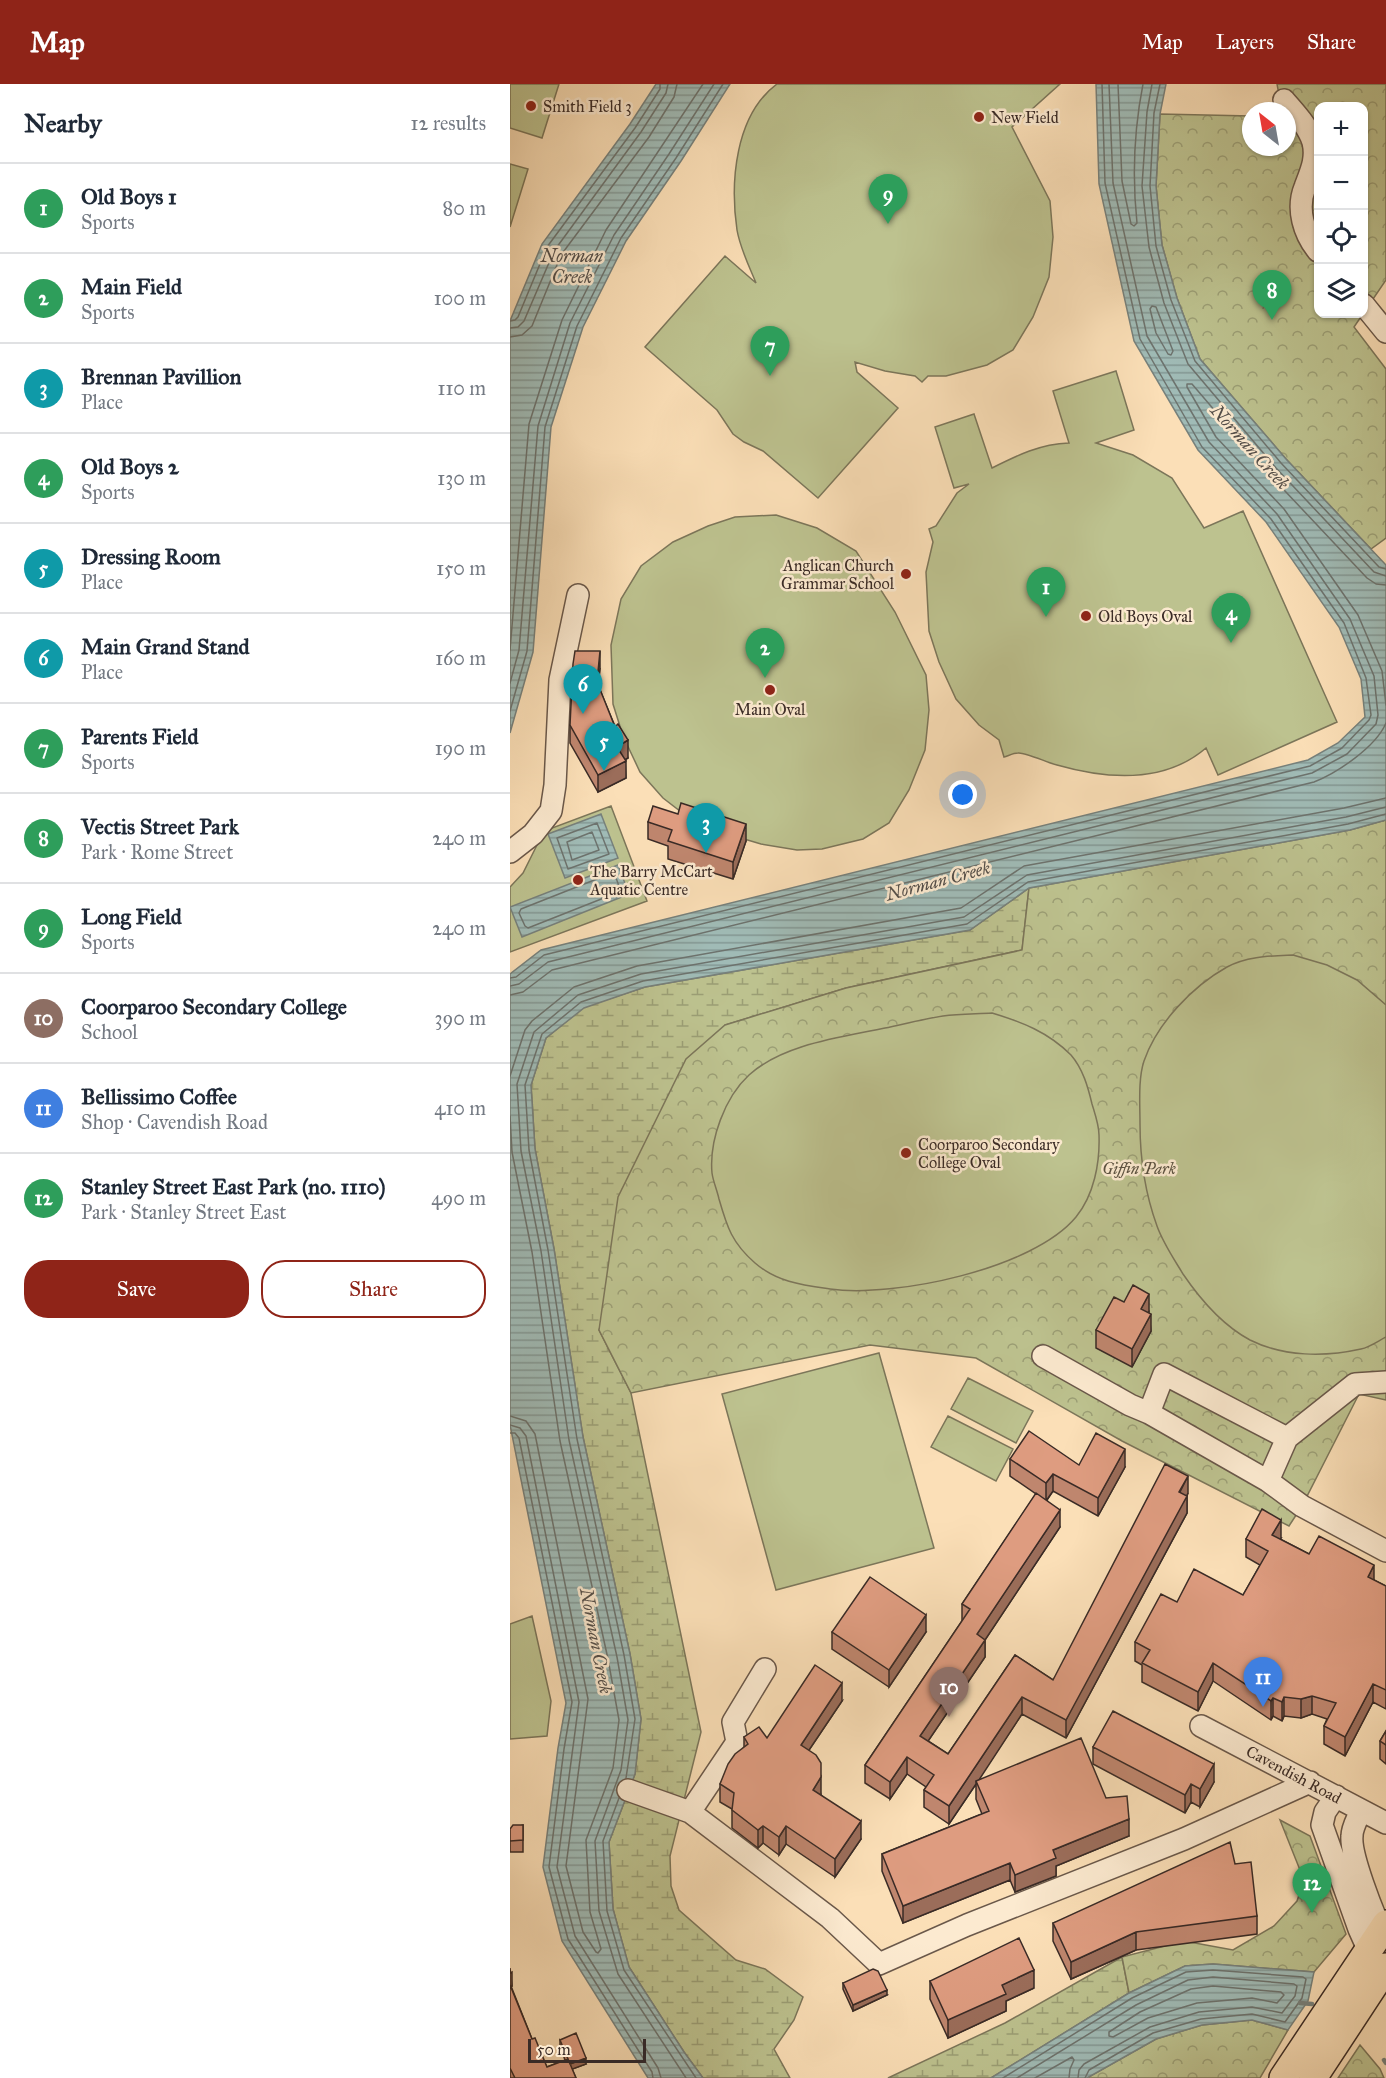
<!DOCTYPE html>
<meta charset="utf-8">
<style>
:root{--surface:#fff;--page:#f6f6f7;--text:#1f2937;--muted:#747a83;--line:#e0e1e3;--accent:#8f2418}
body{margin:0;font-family:"IM FELL Great Primer",serif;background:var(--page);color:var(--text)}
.controls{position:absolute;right:18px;top:18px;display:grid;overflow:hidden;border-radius:12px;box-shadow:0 2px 4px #0004}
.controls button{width:54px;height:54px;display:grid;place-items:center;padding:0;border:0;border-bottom:2px solid var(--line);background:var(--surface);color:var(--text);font:30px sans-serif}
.compass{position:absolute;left:732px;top:18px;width:54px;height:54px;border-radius:50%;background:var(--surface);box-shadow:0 2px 4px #0004;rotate:329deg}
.scale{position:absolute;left:18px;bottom:15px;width:118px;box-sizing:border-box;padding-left:6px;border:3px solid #3a2b26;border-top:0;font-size:16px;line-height:21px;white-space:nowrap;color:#3a2b26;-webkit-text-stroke:4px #fcead0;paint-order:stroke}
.you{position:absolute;left:453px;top:711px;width:21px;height:21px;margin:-15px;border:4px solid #fff;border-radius:50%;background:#1a73e8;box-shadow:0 0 0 9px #1a73e833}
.badge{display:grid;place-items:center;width:39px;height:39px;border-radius:50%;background:var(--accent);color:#fff;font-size:20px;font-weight:700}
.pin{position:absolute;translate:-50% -50px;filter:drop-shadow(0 2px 3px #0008)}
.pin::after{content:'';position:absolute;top:32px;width:21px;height:18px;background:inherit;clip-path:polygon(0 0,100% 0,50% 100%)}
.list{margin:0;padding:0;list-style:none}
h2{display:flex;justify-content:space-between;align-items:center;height:78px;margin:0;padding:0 24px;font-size:26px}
h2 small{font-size:20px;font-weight:400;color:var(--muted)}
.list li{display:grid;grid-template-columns:39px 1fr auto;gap:18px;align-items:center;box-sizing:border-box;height:90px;padding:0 24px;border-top:2px solid var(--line)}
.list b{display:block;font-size:22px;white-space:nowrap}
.list p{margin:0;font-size:20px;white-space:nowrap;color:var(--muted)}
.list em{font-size:20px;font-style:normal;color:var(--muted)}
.actions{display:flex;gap:12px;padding:18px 24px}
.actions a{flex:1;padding:14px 0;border:2px solid var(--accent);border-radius:24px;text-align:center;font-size:21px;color:var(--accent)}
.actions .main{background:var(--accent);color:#fff}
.icon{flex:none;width:33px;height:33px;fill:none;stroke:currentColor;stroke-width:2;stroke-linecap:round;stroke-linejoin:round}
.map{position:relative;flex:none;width:876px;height:1994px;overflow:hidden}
header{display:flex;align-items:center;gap:36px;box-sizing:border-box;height:84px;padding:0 30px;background:var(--accent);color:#fff}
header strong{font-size:28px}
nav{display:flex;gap:33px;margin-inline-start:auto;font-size:21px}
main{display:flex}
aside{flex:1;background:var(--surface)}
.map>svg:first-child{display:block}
</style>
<header>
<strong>Map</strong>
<nav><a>Map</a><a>Layers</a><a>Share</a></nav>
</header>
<main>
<aside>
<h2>Nearby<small>12 results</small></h2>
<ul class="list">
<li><span class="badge" style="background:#2e9e5b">1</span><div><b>Old Boys 1</b><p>Sports</p></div><em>80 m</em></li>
<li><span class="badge" style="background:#2e9e5b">2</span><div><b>Main Field</b><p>Sports</p></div><em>100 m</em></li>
<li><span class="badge" style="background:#0f9aa8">3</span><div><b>Brennan Pavillion</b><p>Place</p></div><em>110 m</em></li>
<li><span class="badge" style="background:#2e9e5b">4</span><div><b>Old Boys 2</b><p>Sports</p></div><em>130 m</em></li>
<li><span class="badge" style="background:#0f9aa8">5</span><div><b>Dressing Room</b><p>Place</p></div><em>150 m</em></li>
<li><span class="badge" style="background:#0f9aa8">6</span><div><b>Main Grand Stand</b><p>Place</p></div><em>160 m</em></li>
<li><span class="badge" style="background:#2e9e5b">7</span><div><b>Parents Field</b><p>Sports</p></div><em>190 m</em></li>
<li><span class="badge" style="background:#2e9e5b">8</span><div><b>Vectis Street Park</b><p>Park · Rome Street</p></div><em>240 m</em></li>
<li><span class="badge" style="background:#2e9e5b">9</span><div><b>Long Field</b><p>Sports</p></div><em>240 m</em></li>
<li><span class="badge" style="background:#8d6e63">10</span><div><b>Coorparoo Secondary College</b><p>School</p></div><em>390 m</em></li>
<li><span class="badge" style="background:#3f7fe0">11</span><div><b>Bellissimo Coffee</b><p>Shop · Cavendish Road</p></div><em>410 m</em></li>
<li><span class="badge" style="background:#2e9e5b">12</span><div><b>Stanley Street East Park (no. 1110)</b><p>Park · Stanley Street East</p></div><em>490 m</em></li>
</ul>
<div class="actions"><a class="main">Save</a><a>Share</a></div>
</aside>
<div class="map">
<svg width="876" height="1994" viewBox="0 0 876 1994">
<defs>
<pattern id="wetland-marsh" width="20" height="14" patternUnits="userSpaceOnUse" patternTransform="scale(1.5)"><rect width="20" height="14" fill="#bdc28f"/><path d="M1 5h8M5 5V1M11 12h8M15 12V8" fill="none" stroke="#9b9e75"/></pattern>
<pattern id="park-crowns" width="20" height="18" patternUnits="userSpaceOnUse" patternTransform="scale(1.5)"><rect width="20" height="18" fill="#bdc28f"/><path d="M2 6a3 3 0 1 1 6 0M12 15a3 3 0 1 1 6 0" fill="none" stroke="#9b9e75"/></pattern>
<pattern id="water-rules" width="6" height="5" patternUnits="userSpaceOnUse" patternTransform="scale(1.5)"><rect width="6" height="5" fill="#a0bbb6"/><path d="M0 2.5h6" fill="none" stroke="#839894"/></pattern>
</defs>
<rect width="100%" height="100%" fill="#fbdfb7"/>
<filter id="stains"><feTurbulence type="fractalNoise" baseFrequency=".00333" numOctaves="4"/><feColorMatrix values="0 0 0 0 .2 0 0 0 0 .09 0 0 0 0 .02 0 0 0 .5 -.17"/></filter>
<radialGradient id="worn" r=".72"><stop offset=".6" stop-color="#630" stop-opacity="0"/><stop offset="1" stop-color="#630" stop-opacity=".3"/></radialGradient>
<path fill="url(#wetland-marsh)" stroke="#7c765a" stroke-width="1.5" d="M519,804L512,866L336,904L215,941L89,1246L121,1309L191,1648L160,1772L161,1802L169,1826L226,1876L255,1885L293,1913L284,1936L264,1965L280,1994H193L174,1968L119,1883L103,1825L99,1758L125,1690L131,1635L120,1570L73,1353L44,1165L25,1065L21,1001L36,954L74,923L135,903L460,846Z
M612,1873L619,1909L481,1994H378L495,1939Z"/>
<path fill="url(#park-crowns)" stroke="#7c765a" stroke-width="1.5" fill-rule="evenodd" d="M767,0H876V196L844,243L876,285V454L861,465L776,375L690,275L667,214L652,161L646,102L650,30L741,32V63H777V27H772ZM808,22H854V230H808Z
M876,736V1316L849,1310L792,1422L779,1442L612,1357L466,1274L360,1261L121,1309L89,1246L108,1113L176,975L215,941L336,904L512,866L519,804L840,746Z
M770,1736L800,1752L836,1850L804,1888L703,1880L675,1882L619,1909L612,1873L674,1857L723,1866L764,1842L787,1817L794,1796Z
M742,1936L778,1946L750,1994H577L646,1955L692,1941Z
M850,1961L870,1985L874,1994H828Z"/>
<path fill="#bdc28f" stroke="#7c765a" stroke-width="1.5" d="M0,0H49L32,54L0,44Z
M267,0H550L502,43L540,117L543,153L539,193L523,233L503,266L477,281L436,292H418L412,298L405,292L375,287L345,278L347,288L388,324L308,414L253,367L234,358L223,350L207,326L135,263L215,172L246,199C239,182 230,164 227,146C220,98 225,31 267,0Z
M0,80L18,85L0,143Z
M606,287L624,346L586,359L623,371L662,394L694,444L733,427L827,638L708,691L696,664C654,700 596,695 547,681C538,679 515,668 508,669C503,669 498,672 494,673L489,656L469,641L446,615L429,578L419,547L416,488L423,458L419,445L426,442L447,409L459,400L444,404L425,343L464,330L482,384C508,371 530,360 559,359L543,307Z
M266,431L307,444L346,467L385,528L416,591L419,626L415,666L399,706L379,739L353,755L312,765L287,766L251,760L214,749L183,737L153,714L130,688L113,652L103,620L101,561L111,515L131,482L163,458L198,442L225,433Z
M101,722L137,817L0,868V803L13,789L34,747Z
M783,871L817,881L847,896L876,921V1253C868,1257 860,1263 851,1265C815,1273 774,1273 740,1256C712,1241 690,1215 673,1190C664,1175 653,1159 647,1142C635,1109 630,1075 630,1040C630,1020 628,995 634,977C647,939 683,902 717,883C737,872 761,872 783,871Z
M482,929C512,938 538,948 561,971C573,985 578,1003 582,1020C585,1030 589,1041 589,1051C590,1079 584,1111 566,1133C523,1185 384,1214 320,1205C292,1201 267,1198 245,1179C222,1159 217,1143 209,1115C207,1106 203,1097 202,1089C199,1056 215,1013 239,991C273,960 332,953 375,944C394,940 414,935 433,932C449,930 466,930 482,929Z
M369,1269L424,1464L266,1506L212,1310Z
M458,1294L523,1327L506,1359L441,1325Z
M438,1332L503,1365L486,1397L421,1363Z
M22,1532L41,1617L37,1652L0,1655V1540Z"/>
<path fill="url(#water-rules)" stroke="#77817c" stroke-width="1.5" d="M146,0H220L171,77L116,157L73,243L41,343L23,568L0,649V237L32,160L120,40Z
M586,0H656L650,30L646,102L652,161L667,214L690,275L776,375L876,481V736L840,746L519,804L460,846L135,903L74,924L36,954L21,1001L25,1065L44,1165L73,1353L120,1570L131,1635L125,1690L99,1758L103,1825L119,1883L174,1968L193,1994H138L52,1857L33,1783L48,1664L56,1619L0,1341V890L31,866L798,676L828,659L855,633L851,595L829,543L756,438L688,366L624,257L589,100Z
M91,730L108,774L55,794L38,750Z
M108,781L119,810L12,853L0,823Z
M703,1880L804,1888L798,1917L778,1946L742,1936L692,1941L646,1955L577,1994H481L619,1909L675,1882Z"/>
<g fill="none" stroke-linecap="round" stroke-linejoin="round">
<path stroke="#6d736e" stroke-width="1.5" d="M608,0L612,97L621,140L624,142L627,139C622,92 624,46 633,0
M642,0L637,28L632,102L639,163L654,219L678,280L766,384L864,488L876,492
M650,0L644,29L640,102L646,162L661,216L685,277L771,379L869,483L876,485
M642,222L646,223L663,267L661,271L658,270L646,249L640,225Z
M0,237L5,236L8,233L37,163L125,44L150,5V0
M0,244L8,243L14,237L44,167L131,48L156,9L158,0
M0,253L12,251L22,242L51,171L139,53L164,13L167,0
M876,501L866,500L857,494L759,390L682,300H677V303L706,353L774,425L848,531L872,587L876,621
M0,566L19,340L52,236L96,146L193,0
M0,599L9,566L28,342L60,239L104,151L159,70L204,0
M0,627L17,567L35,343L67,242L111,154L166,74L213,0
M87,739L99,770L58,785L47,754Z
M82,748L89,766L62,776L57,758Z
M102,789L105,791L110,805L109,808L18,844L15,842L9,829L11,825Z
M0,894L6,893L34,871L800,682L832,664L859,636L861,631L856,594L834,539L761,435L692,363L630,255L595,99L592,0
M0,902L9,900L38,878L802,689L837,670L866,640L868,631L864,592L840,535L767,430L699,358L637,252L603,99L599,0
M0,911L13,908L42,886L804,698C827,689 866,663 876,639
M0,992L15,946L22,937L64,903L127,882L451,824L514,782L834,724L876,714
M0,1032L2,1068L22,1168L50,1357L98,1575L109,1636L103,1684L76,1756L80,1828L91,1865L88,1869L86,1868L73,1848L56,1782L78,1615L25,1350L16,1337L0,1332
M0,1341L10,1344L16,1352L69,1618L47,1783L65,1852L148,1984L151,1994
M0,1349H5L9,1354L62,1618L54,1665L39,1783L58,1855L142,1988L143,1994
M116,1694L125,1635L114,1571L67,1355L38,1166L19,1066L15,1001L32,950L71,918L133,897L457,840L518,798L838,740L876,730
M109,1714L93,1757L97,1827L114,1886L186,1994
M703,1902L771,1908L774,1911L767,1919L742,1914L687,1919L638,1934L603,1953L599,1952V1948L630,1928L681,1905Z
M176,1994L108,1890L89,1827L85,1757L111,1686L118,1636L107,1573L59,1356L31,1167L11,1067L7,1000L24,948L68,911L131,890L454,833L517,791L836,733L876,723
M493,1994L622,1914L676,1888L703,1886L793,1893L796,1895L792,1914L775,1938L742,1930L691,1935L643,1949L579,1986L575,1994
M507,1994L626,1921L678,1896L703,1893L784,1900L787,1902L785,1912L772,1929L742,1923L689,1928L640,1943L574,1980L569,1986L568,1994
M525,1994L562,1973L564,1976L560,1985L559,1994"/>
<path stroke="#77817c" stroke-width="4.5" d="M790,1919L802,1920
M874,1976L876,1979"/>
<g stroke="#6a584a" stroke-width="24">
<path id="minor" d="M774,16C785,29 798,42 803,58C807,75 801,87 795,103C786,125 794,150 808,167
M854,221L876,248
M0,768L23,750L41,727L45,701L50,596L68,511
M533,1272L620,1321L639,1329L758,1397L792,1422L876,1467
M639,1329L654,1290L777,1354L758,1397
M777,1354L845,1300L876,1298
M255,1585L223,1638L227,1658L180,1728L320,1834L369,1880L457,1841L674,1755L800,1698
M691,1642L876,1739
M118,1706L180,1728
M826,1712L815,1728L812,1741L849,1845L858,1865
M851,1726C848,1734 842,1743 842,1752C840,1771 863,1828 871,1846"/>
</g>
<g stroke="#3a2b26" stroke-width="30">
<path id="major" d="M773,1994L876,1840
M803,1994L876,1883"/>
</g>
<use href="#minor" stroke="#fcead0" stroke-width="21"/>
<use href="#major" stroke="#fbdfb7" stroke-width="27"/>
</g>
<path fill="#bf866e" stroke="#3a2b26" stroke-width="1.5" d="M90,584L88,601L118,674L115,676L116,694L88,708L60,659V641Z
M138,738L236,757L223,795L158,775V762L138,755Z
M614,1218L639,1227V1229L641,1247L622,1283L586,1264V1246Z
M500,1375L569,1381L615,1383L588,1432L543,1407L537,1416L550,1443L475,1556V1573L418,1657L438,1670L505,1571L543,1596L678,1409L677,1412V1429L556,1654L512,1630L468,1696L596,1714L619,1752L546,1782V1792L505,1808L500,1796L393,1839L372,1787V1770L472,1730L466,1715V1700L439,1740L414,1723V1706L416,1703L397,1690L380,1715L355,1699V1681L452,1537V1520L526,1410L500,1392Z
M771,1454L770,1455L799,1470L864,1496L876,1502V1625L863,1618L835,1672L814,1660V1642L817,1635L802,1630L791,1634L774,1632L772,1637L763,1632L761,1636L703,1597L688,1627L632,1598V1581L625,1577V1558L667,1518L733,1511L750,1481L736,1473V1455Z
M322,1548H416L379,1603L322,1565Z
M332,1617L299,1666L311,1711L351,1755L325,1793L276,1760L269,1771L253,1759L248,1764L222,1744V1725L210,1718V1700L234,1663V1653L257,1654Z
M876,1647V1680L870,1675V1657Z
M583,1663L704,1698L690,1723L681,1718L675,1729L583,1680Z
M13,1741V1768H0V1745Z
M725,1780L747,1832V1850L626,1866L561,1895L543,1857V1839Z
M0,1884L2,1902H1L22,1955L37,1983L55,1976L50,1962V1956L76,1980L62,1985L66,1994H0Z
M420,1897L524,1904L496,1917V1927L438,1954L420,1915Z
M333,1899L377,1911L343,1927L333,1905Z"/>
<path fill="#9b6d5a" stroke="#3a2b26" stroke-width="1.5" d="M90,567V584L87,616V598Z
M118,656V674L107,680V663Z
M116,677V694L88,708V691Z
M236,740V757L223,795V778Z
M639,1210V1227L631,1242V1225Z
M641,1230V1247L622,1283V1265Z
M615,1365V1383L588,1432V1414Z
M543,1390V1407L536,1417V1399Z
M678,1392V1409L673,1419L677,1412V1429L556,1654V1636Z
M550,1426V1443L467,1568V1550Z
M771,1436V1454L762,1469V1451Z
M864,1481V1500L858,1493Z
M416,1531V1548L379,1603V1586Z
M475,1556V1573L410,1669V1652Z
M703,1579V1597L688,1627V1608Z
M332,1599V1617L291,1678V1661Z
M863,1600V1618L835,1672V1653Z
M802,1612V1630L791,1634V1615Z
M512,1613V1630L467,1699L466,1697V1700L439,1740V1722Z
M774,1613V1632L772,1637V1618Z
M763,1614V1632L761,1636V1617Z
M397,1673V1690L380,1715V1698Z
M704,1680V1698L690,1723V1705Z
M311,1693V1710L303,1723V1706Z
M681,1700V1718L675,1729V1711Z
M619,1735V1752L546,1782V1792L505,1808V1791L543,1766Z
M351,1737V1755L325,1793V1775Z
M253,1742V1759L248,1764V1746Z
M276,1742V1760L269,1771V1753Z
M500,1779V1796L393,1839V1822Z
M626,1848V1866L561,1895V1878Z
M524,1886V1904L496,1917V1927L438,1954V1936L492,1901Z
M2,1888V1902H0V1889Z
M377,1906V1911L343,1927V1921Z
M76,1974V1980L60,1986V1980Z"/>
<path fill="#de9c80" stroke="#3a2b26" stroke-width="1.5" d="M65,567H90L87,598L105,643L108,640L118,656L107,663L116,677L88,691L60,641L63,580Z
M171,719L236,740L223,778L158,757L162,746L138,738L143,722L168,730Z
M623,1201L639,1210L631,1225L641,1230L622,1265L586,1246L604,1213L614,1218Z
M519,1347L569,1381L586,1349L615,1365L588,1414L543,1390L536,1399L500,1375Z
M655,1380L678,1392L669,1408L677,1412L556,1636L512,1613L439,1722L414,1706L424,1691L397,1673L380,1698L355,1681L460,1525L452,1520L526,1409L550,1426L467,1550L475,1556L410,1652L438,1670L505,1571L543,1596Z
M752,1425L771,1436L762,1451L799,1470L809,1452L864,1481L858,1493L876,1502V1606L863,1600L835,1653L814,1642L826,1619L802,1612L791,1615L774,1613L772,1618L763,1614L761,1617L703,1579L688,1608L632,1579L640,1566L625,1558L651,1510L667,1518L684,1485L733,1511L758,1467L736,1455Z
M360,1493L416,1531L379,1586L322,1548Z
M305,1581L332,1599L291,1661L306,1671L311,1679V1693L303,1706L351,1737L325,1775L276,1742L269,1753L253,1742L248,1746L222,1726L224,1709L210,1700L218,1680L225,1670L238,1660L234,1653L249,1643L257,1654Z
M603,1627L704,1680L690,1705L681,1700L675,1711L583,1663Z
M876,1647V1661L870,1657Z
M571,1654L596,1714L617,1712L619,1735L543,1766L546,1774L505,1791L500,1779L393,1822L372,1770L479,1727L466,1697Z
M3,1741H13V1756L0,1757V1745Z
M720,1758L725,1780L741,1778L747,1832L626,1848L561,1878L543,1839Z
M509,1854L524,1886L492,1901L496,1910L438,1936L420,1897Z
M363,1885L368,1887L377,1906L343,1921L333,1899Z
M0,1901L22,1955L25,1954L37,1983L58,1975L66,1994H5L0,1984Z
M66,1949L76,1974L60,1980L50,1956Z"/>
<g fill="#8f2418" stroke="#fcead0" stroke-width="2">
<circle cx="21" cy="22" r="6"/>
<circle cx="469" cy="33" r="6"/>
<circle cx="396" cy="490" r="6"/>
<circle cx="576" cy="532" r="6"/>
<circle cx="260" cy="606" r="6"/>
<circle cx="68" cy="796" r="6"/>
<circle cx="396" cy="1069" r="6"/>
</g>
<g text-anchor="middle" stroke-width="5" stroke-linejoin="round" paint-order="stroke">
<g font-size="16" fill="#3a2b26" stroke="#fcead0" text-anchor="start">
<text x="33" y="28">Smith Field 3</text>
<text x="481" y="39">New Field</text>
<text x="384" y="487" text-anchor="end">Anglican Church<tspan x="384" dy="18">Grammar School</tspan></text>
<text x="588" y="538">Old Boys Oval</text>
<text x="260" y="631" text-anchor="middle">Main Oval</text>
<text x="80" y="793">The Barry McCart<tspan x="80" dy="18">Aquatic Centre</tspan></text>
<text x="408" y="1066">Coorparoo Secondary<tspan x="408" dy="18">College Oval</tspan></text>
</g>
<g font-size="16" font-style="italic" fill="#5b5140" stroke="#fcead0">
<text x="629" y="1090">Giffin Park</text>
</g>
<g font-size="16" fill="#3a2b26" stroke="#fcead0">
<text transform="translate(784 1690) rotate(28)" y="6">Cavendish Road</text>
</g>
<g font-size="18" font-style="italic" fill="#544f4a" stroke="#fcead0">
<text x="62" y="178">Norman<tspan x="62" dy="21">Creek</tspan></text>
<text transform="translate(740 363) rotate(48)" y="6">Norman Creek</text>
<text transform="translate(428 797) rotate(-15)" y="6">Norman Creek</text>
<text transform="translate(86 1557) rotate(79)" y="6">Norman Creek</text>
</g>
</g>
<rect width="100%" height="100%" filter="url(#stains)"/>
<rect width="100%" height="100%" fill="url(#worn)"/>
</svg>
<div class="controls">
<button>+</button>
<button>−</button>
<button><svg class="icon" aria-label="locate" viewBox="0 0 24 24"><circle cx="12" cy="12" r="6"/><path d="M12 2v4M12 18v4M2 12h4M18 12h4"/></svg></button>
<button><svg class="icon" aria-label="layers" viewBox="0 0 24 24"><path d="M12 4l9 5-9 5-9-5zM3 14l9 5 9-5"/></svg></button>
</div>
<svg class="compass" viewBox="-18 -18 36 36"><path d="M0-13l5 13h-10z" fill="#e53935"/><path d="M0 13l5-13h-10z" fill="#747a83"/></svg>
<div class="scale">50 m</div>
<div class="you"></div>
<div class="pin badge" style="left:536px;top:533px;background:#2e9e5b">1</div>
<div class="pin badge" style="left:255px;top:594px;background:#2e9e5b">2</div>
<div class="pin badge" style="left:196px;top:769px;background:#0f9aa8">3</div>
<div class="pin badge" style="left:721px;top:559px;background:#2e9e5b">4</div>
<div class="pin badge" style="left:94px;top:687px;background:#0f9aa8">5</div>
<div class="pin badge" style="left:73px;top:630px;background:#0f9aa8">6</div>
<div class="pin badge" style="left:260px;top:292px;background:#2e9e5b">7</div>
<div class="pin badge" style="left:762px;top:236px;background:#2e9e5b">8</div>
<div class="pin badge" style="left:378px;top:140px;background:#2e9e5b">9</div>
<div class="pin badge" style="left:439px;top:1633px;background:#8d6e63">10</div>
<div class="pin badge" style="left:753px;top:1623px;background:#3f7fe0">11</div>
<div class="pin badge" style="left:802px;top:1829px;background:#2e9e5b">12</div>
</div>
</main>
